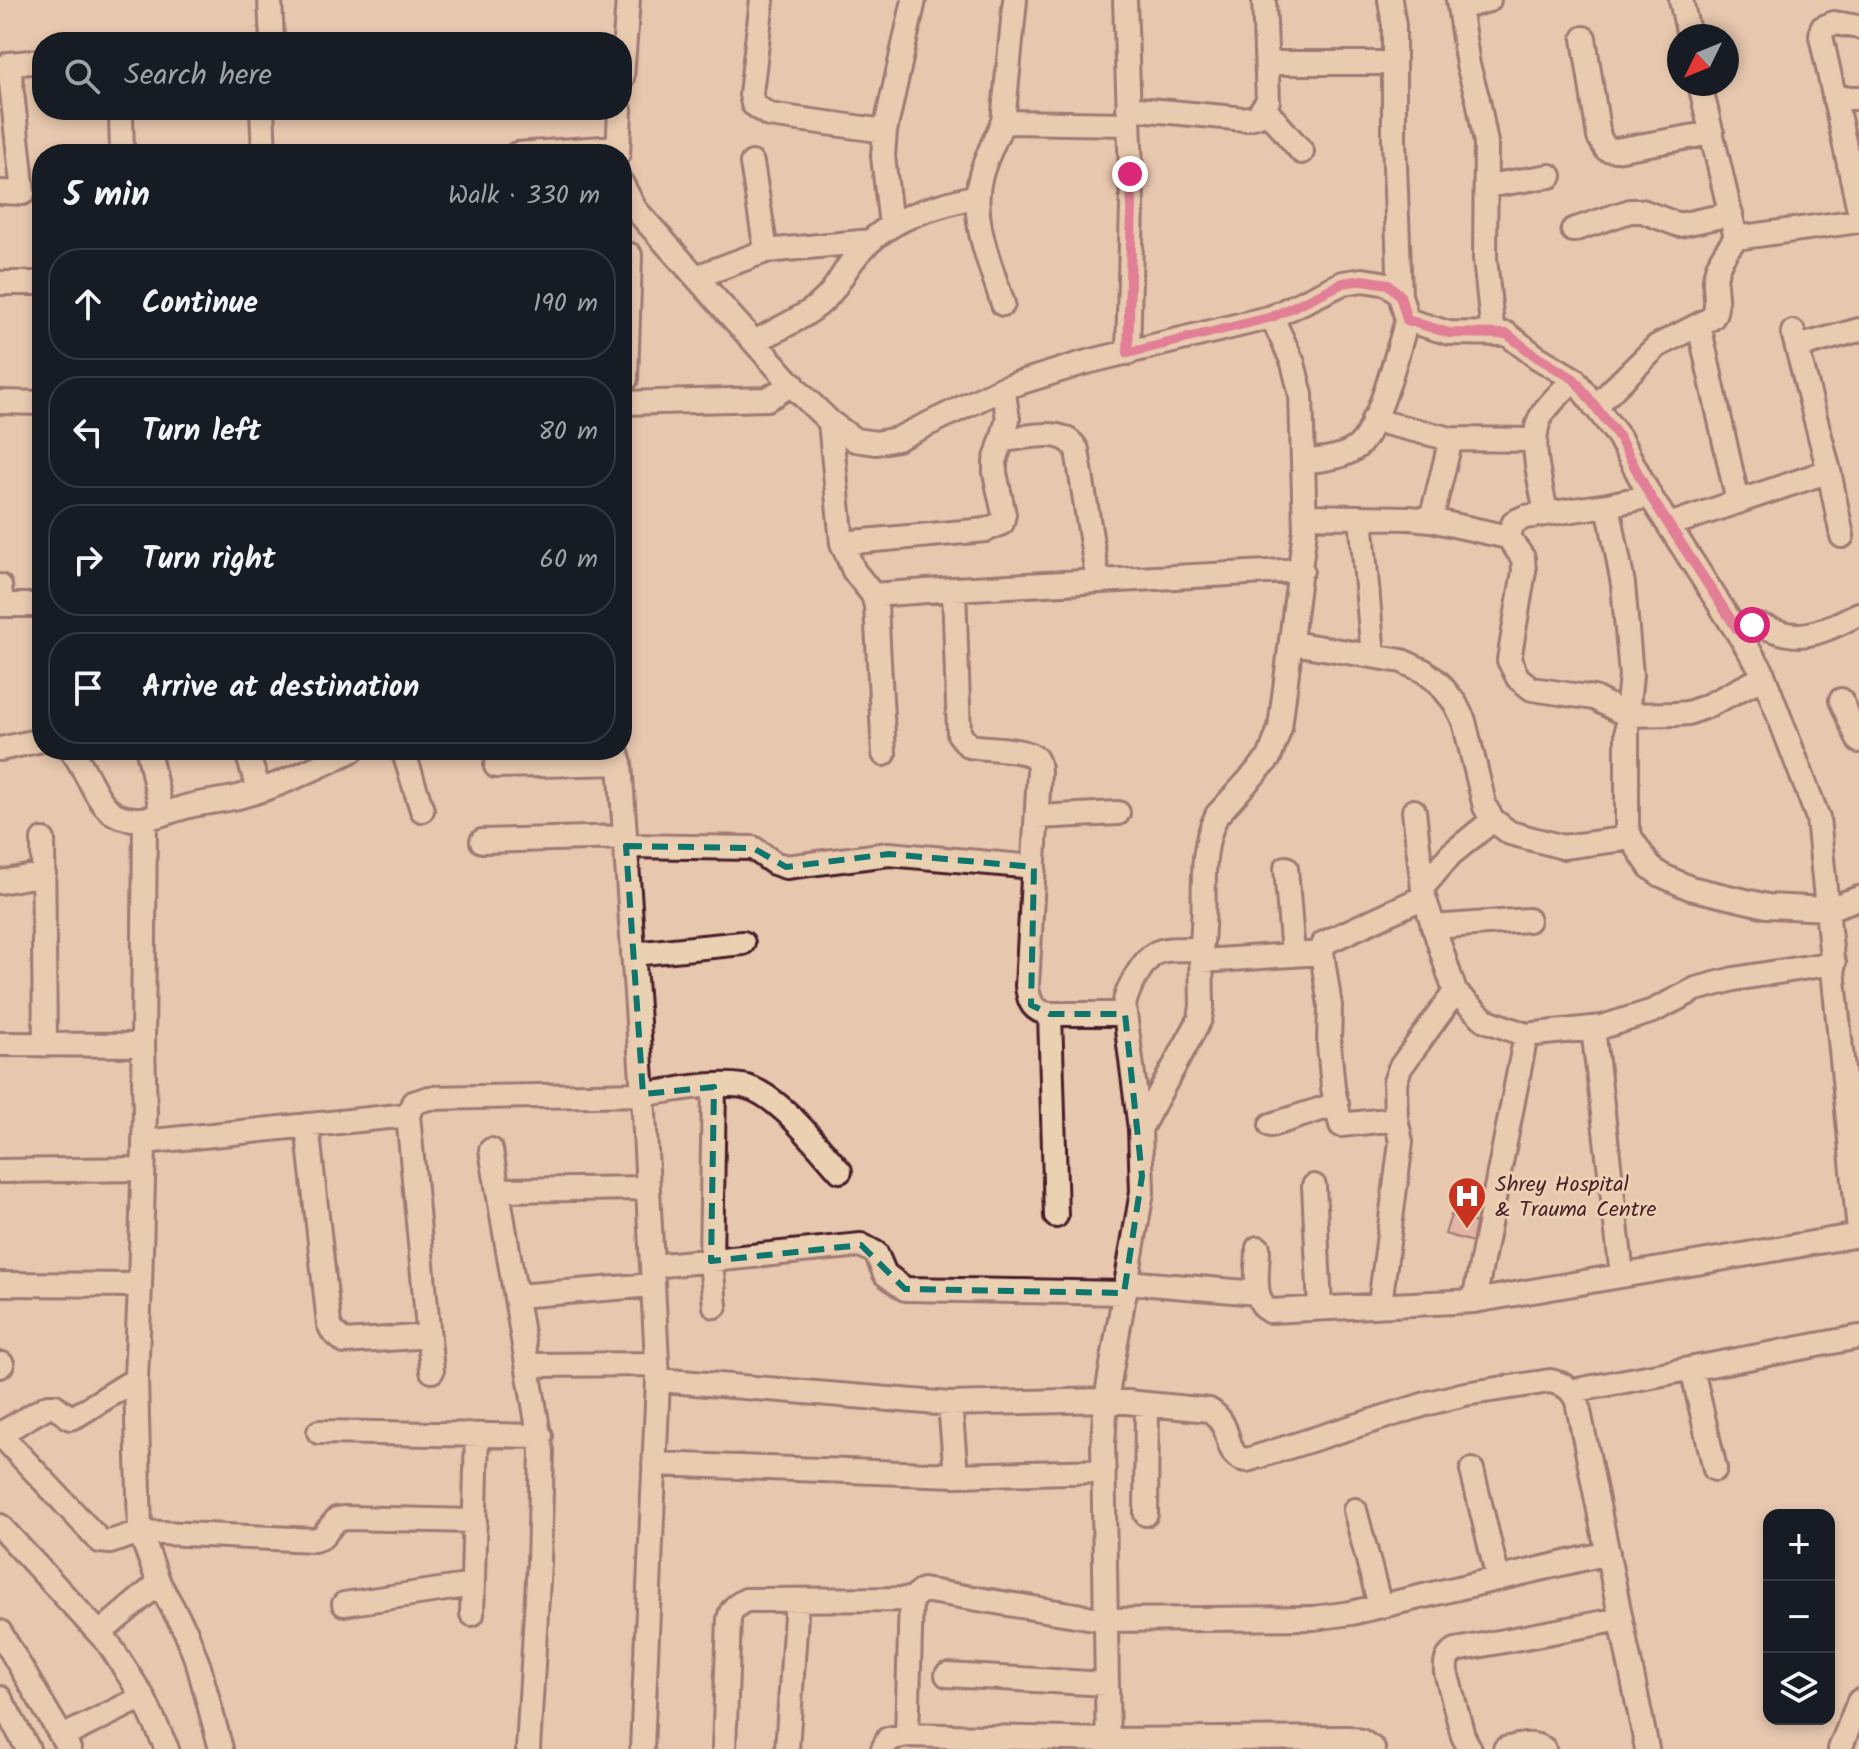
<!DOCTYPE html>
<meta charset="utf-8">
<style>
:root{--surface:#171b24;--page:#242831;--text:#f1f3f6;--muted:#9ea1a6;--line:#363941}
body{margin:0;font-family:Kalam,sans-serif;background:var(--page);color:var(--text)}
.controls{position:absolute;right:24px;bottom:24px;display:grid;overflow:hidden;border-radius:16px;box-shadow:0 4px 12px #0003}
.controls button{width:72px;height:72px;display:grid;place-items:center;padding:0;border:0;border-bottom:2px solid var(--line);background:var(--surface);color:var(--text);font:40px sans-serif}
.compass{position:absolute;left:1667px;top:24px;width:72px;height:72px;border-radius:50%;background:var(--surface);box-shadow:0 4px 12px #0003;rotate:227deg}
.stop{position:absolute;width:24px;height:24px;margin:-18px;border:6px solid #db2777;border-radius:50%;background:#fff}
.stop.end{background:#db2777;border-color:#fff;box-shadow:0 2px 8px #0008}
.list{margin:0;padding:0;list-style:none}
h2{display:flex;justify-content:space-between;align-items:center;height:104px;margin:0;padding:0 32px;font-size:34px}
h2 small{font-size:26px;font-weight:400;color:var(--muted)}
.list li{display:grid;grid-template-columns:52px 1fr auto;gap:24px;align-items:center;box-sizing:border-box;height:112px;margin:0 16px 16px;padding:0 16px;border:2px solid var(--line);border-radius:32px}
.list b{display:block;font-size:30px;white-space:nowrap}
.list em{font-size:26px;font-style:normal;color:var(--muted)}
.icon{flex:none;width:44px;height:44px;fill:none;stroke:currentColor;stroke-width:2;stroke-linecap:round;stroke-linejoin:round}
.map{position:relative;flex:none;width:1859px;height:1749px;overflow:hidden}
.search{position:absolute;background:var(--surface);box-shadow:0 4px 12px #0003;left:32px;top:32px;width:600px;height:88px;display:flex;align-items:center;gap:20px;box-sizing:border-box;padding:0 28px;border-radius:32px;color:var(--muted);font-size:30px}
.panel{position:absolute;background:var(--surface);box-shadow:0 4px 12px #0003;left:32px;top:144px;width:600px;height:616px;border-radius:32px}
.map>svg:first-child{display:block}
</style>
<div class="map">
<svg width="1859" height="1749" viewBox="0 0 1859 1749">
<rect width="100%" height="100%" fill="#e7c7ae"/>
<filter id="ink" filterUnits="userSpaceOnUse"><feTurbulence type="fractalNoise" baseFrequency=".0125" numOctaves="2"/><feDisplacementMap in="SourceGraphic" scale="16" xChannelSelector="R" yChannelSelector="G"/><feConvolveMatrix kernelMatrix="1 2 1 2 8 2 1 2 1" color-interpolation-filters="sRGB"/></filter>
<g filter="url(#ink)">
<path fill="#dba09e" stroke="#4a1f2b" stroke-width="2" d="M1451,1215L1484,1225L1479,1244L1445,1234Z"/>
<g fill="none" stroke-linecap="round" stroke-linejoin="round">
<g stroke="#4a1f2b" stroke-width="28">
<path id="minor" d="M270,0L272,42
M762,0L751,94L753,104L769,115L885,131
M1015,0L1003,122L1129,124
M1125,0L1132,205L1128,353
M1390,0L1394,26V140L1400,295L1407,320L1449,333L1507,334L1537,357L1574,379L1619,437L1650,496L1761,669L1818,818L1859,1231
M1458,0L1468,65L1478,100L1486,143L1485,259L1493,334
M1681,0L1689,36
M1460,8L1489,0
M1859,27L1834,23L1822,28L1821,36L1859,210
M1584,38L1599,137L1606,149L1616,150L1712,133
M1267,63H1394
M622,78L628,0
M1700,84L1736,238L1859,221
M1834,98H1859
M1128,108L1245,119L1257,116L1268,101L1264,0
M1265,109L1302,152
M262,110L264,154
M121,114L122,154
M517,154L617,147
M618,154L620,110
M752,163L766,251
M622,184L635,209L798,391L830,422L855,440L876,443L897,439L1003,388L1083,363L1272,317L1343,283L1363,280L1388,284L1400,295
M1486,186L1550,176
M0,192L23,193L9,64L42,61
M891,226L883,156L885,131L914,0
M1573,230L1630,211H1642L1679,225L1731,214
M696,277L766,251L871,241
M0,283H42
M1003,304C990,263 969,218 981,175C986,157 995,139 1003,122
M1699,325L1738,502
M755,342C778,328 810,316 828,296C838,285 844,271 853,260C885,218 929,208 977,196
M1797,347L1859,330
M626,379L630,255
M0,402L42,403
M622,403L767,399L793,384
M1595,407L1657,346L1712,318C1720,307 1714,292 1715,279C1717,262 1726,251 1736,238
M1373,420L1451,439L1535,440
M830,422L842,543L854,571L873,595L876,606L884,754
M1003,440C1026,438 1064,425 1077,450L1098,581
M1303,462C1321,459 1342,459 1357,447C1379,429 1398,349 1407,320
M1829,471L1842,536
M1608,505L1623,584L1631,675L1627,715V827L1631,838L1650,867L1661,875L1690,888L1767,906L1828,909L1859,898
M1546,514C1542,487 1526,437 1543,413C1551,401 1564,390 1574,379
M1305,516L1409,518L1431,520L1508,537L1523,558L1524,571L1509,660L1518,678L1532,689L1594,698L1627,715L1675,714L1688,713L1705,707L1764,677
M1361,517L1373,656
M1431,520L1451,439
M1669,525L1829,471L1793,332
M1508,537L1514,522L1525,517L1608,505L1650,496
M842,543L986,530L1002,523L1004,514L995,473V462L1008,419L1003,388
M0,586L2,605H42
M954,589L1302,570
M873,595L954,589L959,734L969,746C983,749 1028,748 1036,759C1038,762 1039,768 1039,772L1027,986C1029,1003 1033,1011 1050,1014H1125
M1737,629C1769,620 1771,635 1799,635C1819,635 1841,622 1859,614
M1292,643L1402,661L1424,671L1439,683L1455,703L1464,721L1485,807L1493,820L1510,833L1563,847L1631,838
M1841,700L1859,741
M0,749L42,740
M71,750C87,768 96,806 117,815C141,826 165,812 189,806C205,802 222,801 238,797C277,787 316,768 353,750
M148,750L162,814
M246,750L259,790
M403,750L422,810
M616,750L620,763L643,1094C674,1091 711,1081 743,1086C778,1093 816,1145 840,1171
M496,766L620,763
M1414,811L1424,897
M1037,817L1118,813
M43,840L45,1045
M482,841L625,837
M626,846L753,848L774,863L786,867L889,854L1034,867
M1286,868L1293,955
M0,882L44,874
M1423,887L1451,854L1493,820
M1433,927L1528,920
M633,954L743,943
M1202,961L1322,953
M1455,992L1424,897L1324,943L1322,953L1330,1006L1329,1045L1333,1088L1341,1125L1396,1119L1395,1082L1400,1068L1455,992L1485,1020L1526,1035L1602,1027L1653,1011L1696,989L1734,979L1834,963
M1050,1014L1056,1216
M1593,1028L1622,1275
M1526,1035L1474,1301L1859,1235
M0,1044L143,1045L145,1111L140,1285L0,1284
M143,1045L145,820
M714,1087L711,1261L715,1306
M408,1115L432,1371
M307,1125L329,1324L333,1332L345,1342L429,1336
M1271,1125L1337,1104
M1140,1129L1200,1019L1202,1006L1201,949
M144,1142L408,1115L413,1103L429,1098L643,1094L658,1380L642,1749
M491,1150L542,1452L539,1563L528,1749
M0,1171L143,1169
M1314,1186L1320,1308
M499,1190L648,1188
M1258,1248C1258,1268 1251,1299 1269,1311L1474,1301
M653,1266L861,1245L876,1253L885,1274L905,1289L1124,1293
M1127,1282L1257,1293
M140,1285L136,1379L140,1532L159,1583L186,1632L199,1667L221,1749
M517,1296L653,1285
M1380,1304L1401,1142L1396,1119
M528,1365L657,1364
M0,1366L2,1364
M1692,1369L1715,1469
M658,1380L950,1404L1106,1400L1209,1410C1235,1425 1222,1458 1247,1460L1429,1403L1465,1394L1550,1381C1564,1384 1571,1388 1577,1401L1647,1749
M1572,1391L1859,1337
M950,1404L956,1475
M319,1432L541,1436
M0,1434L100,1541L110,1542L140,1532L314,1540L322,1537L337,1519L345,1518L475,1521
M0,1434L48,1406H55L70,1418L76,1416L136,1379
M654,1464L956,1475L1104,1471
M1472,1470L1498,1579
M1355,1510L1380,1606
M1146,1514L1147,1404
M0,1526L109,1644L143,1697L167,1749
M344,1604L473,1585
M472,1614L477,1435
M0,1632L69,1749
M100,1633L159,1583
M947,1675L1107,1684
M0,1698L28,1749
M907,1735L1108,1740L1349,1738L1361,1741L1373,1749
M62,1737L143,1697
M724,1749L729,1619C731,1608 737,1605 746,1600L911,1599
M787,1749L797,1600
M883,1749L888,1739L907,1735L911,1599L923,1590L1106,1620L1314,1618L1351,1613L1608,1553
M1108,1749L1103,1444L1106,1400L1142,1192L1140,1129L1124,1006C1126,994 1130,986 1136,976C1156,942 1165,951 1201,949C1208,906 1196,855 1217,815L1269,758L1280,728L1305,529L1301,395L1293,363L1272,317
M1470,1749L1463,1736L1446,1672C1445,1661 1447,1656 1456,1650L1621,1619
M1505,1749C1519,1746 1531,1741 1544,1749
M1840,1749L1859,1701"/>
</g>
<use href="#minor" stroke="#ead1b2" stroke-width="22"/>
</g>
</g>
<g fill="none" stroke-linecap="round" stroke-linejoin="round" filter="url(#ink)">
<path stroke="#db2777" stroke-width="10" d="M1130,174L1132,205L1128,353L1272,317L1343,283L1363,280L1388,284L1400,295L1407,320L1449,333L1507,334L1537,357L1574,379L1619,437L1650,496L1737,629L1752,625"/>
</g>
<path d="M0 0H1859V1749H0ZM626,846L753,848L786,867L889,854L1034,867L1031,1005L1050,1014H1125L1142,1176L1124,1293L905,1289L861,1245L711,1261L714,1087L643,1094Z" fill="#e7c7ae" fill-opacity=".55" fill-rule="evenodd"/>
<path fill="none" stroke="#0f766e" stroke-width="6" stroke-dasharray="16 10" stroke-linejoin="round" d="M626,846L753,848L786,867L889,854L1034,867L1031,1005L1050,1014H1125L1142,1176L1124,1293L905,1289L861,1245L711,1261L714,1087L643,1094Z"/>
<defs>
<g id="hospital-pin" transform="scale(2)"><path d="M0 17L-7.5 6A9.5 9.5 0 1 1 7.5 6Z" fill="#c8321e" stroke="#ead1b2"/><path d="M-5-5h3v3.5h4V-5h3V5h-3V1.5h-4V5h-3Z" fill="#fff"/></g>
</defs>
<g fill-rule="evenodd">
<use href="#hospital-pin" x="1467" y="1196"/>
</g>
<g text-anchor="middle" stroke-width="6" stroke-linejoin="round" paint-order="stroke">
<g font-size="22" fill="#4a1f2b" stroke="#ead1b2" text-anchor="start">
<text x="1495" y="1191">Shrey Hospital<tspan x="1495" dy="25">&amp; Trauma Centre</tspan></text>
</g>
</g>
</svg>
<div class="controls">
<button>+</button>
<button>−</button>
<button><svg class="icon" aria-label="layers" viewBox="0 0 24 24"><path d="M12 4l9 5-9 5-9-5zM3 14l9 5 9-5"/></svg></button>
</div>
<svg class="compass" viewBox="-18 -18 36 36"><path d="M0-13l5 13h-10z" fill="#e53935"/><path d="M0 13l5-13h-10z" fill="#9ea1a6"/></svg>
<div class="stop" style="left:1752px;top:625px"></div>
<div class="stop end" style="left:1130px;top:174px"></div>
<div class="search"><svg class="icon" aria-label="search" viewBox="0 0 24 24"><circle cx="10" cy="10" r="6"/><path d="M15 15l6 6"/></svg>Search here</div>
<section class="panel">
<h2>5 min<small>Walk · 330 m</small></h2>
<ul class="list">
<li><svg class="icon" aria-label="ahead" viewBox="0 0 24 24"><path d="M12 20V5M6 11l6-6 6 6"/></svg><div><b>Continue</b></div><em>190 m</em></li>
<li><svg class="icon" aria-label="left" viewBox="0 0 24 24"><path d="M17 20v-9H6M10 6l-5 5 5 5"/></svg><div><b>Turn left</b></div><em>80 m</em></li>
<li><svg class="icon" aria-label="right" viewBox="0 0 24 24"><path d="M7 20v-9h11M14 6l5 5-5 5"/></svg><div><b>Turn right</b></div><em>60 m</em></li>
<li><svg class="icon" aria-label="arrive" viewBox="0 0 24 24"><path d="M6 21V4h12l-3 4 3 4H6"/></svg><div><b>Arrive at destination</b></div></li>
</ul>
</section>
</div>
